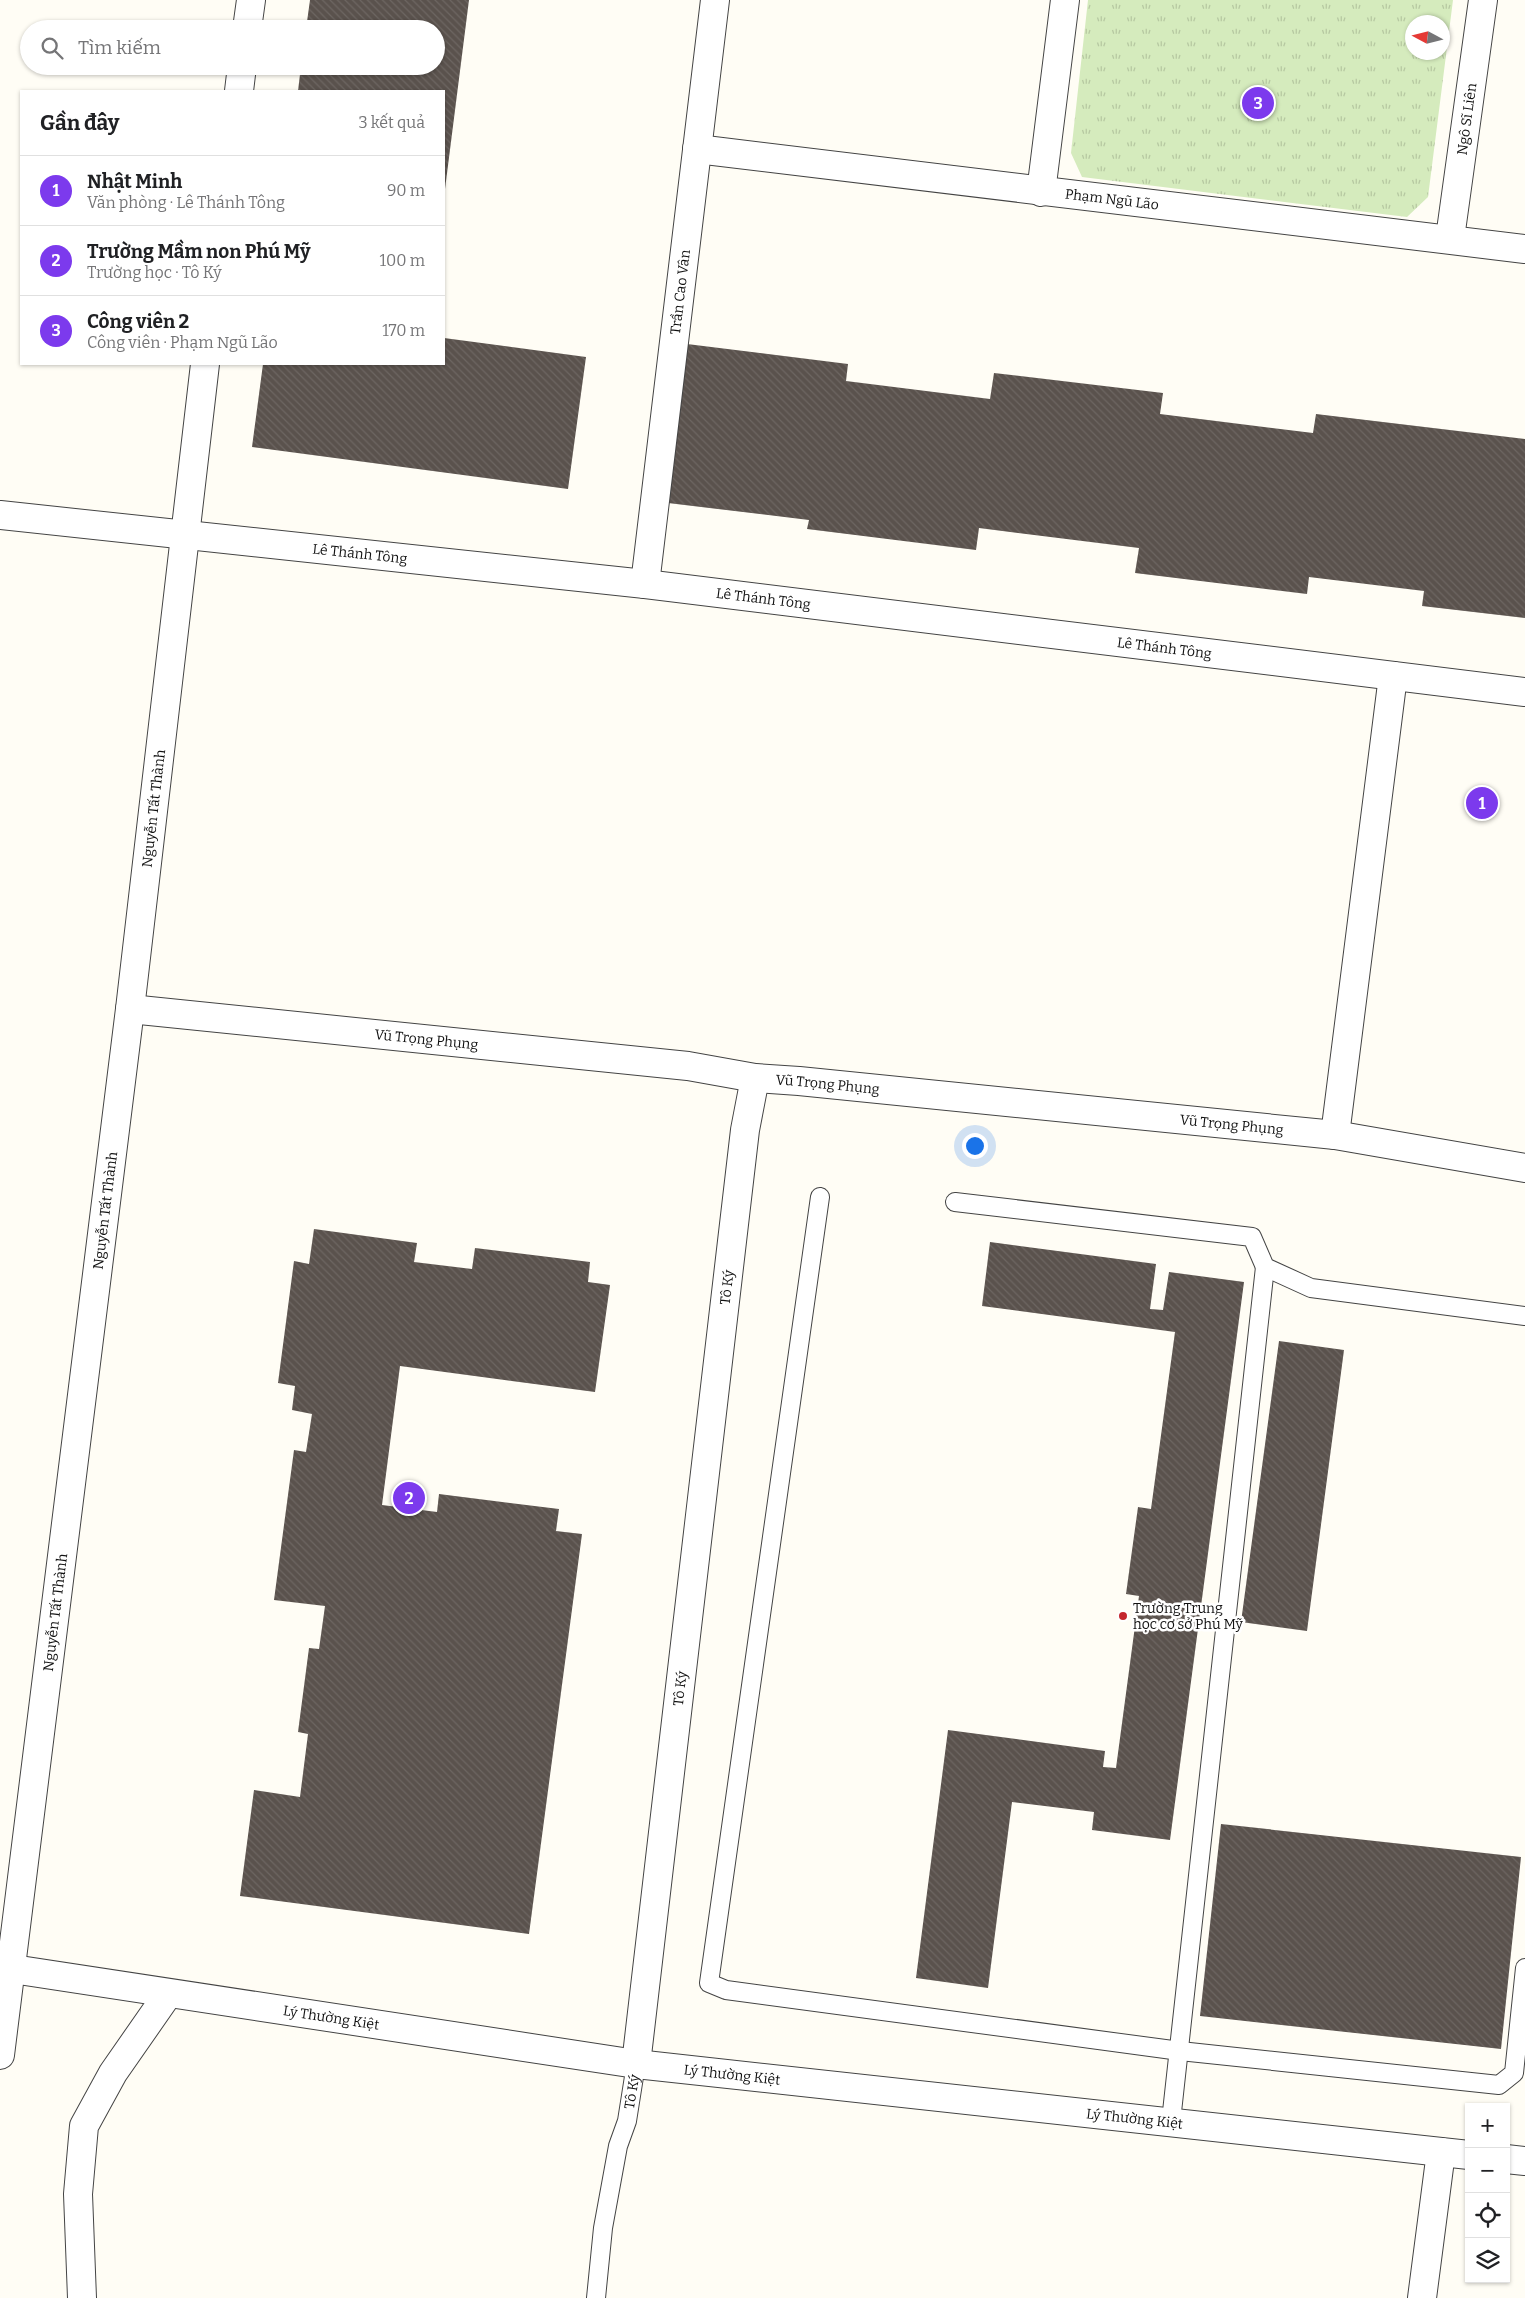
<!DOCTYPE html>
<html lang="vi">
<meta charset="utf-8">
<style>
:root{--surface:#fff;--page:#f6f6f6;--text:#202124;--muted:#757577;--line:#e0e0e0;--accent:#7c3aed}
body{margin:0;font-family:Bitter,serif;background:var(--page);color:var(--text)}
.controls{position:absolute;right:15px;bottom:15px;display:grid;overflow:hidden;border-radius:0px;box-shadow:0 1px 4px #0004}
.controls button{width:45px;height:45px;display:grid;place-items:center;padding:0;border:0;border-bottom:1px solid var(--line);background:var(--surface);color:var(--text);font:25px sans-serif}
.compass{position:absolute;left:1405px;top:15px;width:45px;height:45px;border-radius:50%;background:var(--surface);box-shadow:0 1px 4px #0004;rotate:277deg}
.you{position:absolute;left:974px;top:1145px;width:18px;height:18px;margin:-12px;border:4px solid #fff;border-radius:50%;background:#1a73e8;box-shadow:0 0 0 8px #1a73e833}
.badge{display:grid;place-items:center;width:32px;height:32px;border-radius:50%;background:var(--accent);color:#fff;font-size:16px;font-weight:700}
.pin{position:absolute;translate:-50% -50%;border:2px solid #fff;box-shadow:0 1px 5px #0006}
.list{margin:0;padding:0;list-style:none}
h2{display:flex;justify-content:space-between;align-items:center;height:65px;margin:0;padding:0 20px;font-size:21px}
h2 small{font-size:16px;font-weight:400;color:var(--muted)}
.list li{display:grid;grid-template-columns:32px 1fr auto;gap:15px;align-items:center;box-sizing:border-box;height:70px;padding:0 20px;border-top:1px solid var(--line)}
.list b{display:block;font-size:19px;white-space:nowrap}
.list p{margin:0;font-size:16px;white-space:nowrap;color:var(--muted)}
.list em{font-size:16px;font-style:normal;color:var(--muted)}
.icon{flex:none;width:28px;height:28px;fill:none;stroke:currentColor;stroke-width:2;stroke-linecap:round;stroke-linejoin:round}
.map{position:relative;flex:none;width:1525px;height:2298px;overflow:hidden}
.search{position:absolute;background:var(--surface);box-shadow:0 1px 4px #0004;left:20px;top:20px;width:425px;height:55px;display:flex;align-items:center;gap:12px;box-sizing:border-box;padding:0 18px;border-radius:28px;color:var(--muted);font-size:19px}
.panel{position:absolute;background:var(--surface);box-shadow:0 1px 4px #0004;left:20px;top:90px;width:425px;height:275px;border-radius:0px}
.map>svg:first-child{display:block}
</style>
<div class="map">
<svg width="1525" height="2298" viewBox="0 0 1525 2298">
<defs>
<pattern id="grass-tufts" width="24" height="20" patternUnits="userSpaceOnUse" patternTransform="scale(1.25)"><rect width="24" height="20" fill="#d5ebbd"/><path d="M3 7l-1-3M5 7V3M7 7l1-3M15 17l-1-3M17 17v-4M19 17l1-3" fill="none" stroke="#b6c8a1"/></pattern>
<pattern id="building-back-hatch" width="6" height="6" patternUnits="userSpaceOnUse" patternTransform="scale(1.25)"><rect width="6" height="6" fill="#5a524d"/><path d="M-1 5l2 2M0 0l6 6M5-1l2 2" fill="none" stroke="#6d6662"/></pattern>
</defs>
<rect width="100%" height="100%" fill="#fffdf5"/>
<path fill="url(#grass-tufts)" fill-rule="evenodd" d="M1088,0H1453L1428,197L1407,217L1082,177L1071,153ZM1412,22H1442V52H1412Z"/>
<path fill="url(#building-back-hatch)" d="M310,0H469L445,189L444,91H298L301,66H436V29H306Z
M444,338L586,357L568,489L252,447L263,364H444Z
M687,344L848,364L846,381L990,399L994,373L1163,393L1160,414L1313,433L1316,414L1525,439V618L1422,606L1424,591L1309,577L1307,594L1135,573L1139,548L979,528L976,550L807,529L809,520L668,503Z
M314,1229L417,1243L414,1262L472,1269L475,1248L590,1262L588,1282L610,1285L595,1392L400,1366L382,1505L437,1512L439,1494L559,1509L556,1531L582,1534L529,1934L240,1896L254,1790L300,1797L308,1734L298,1732L309,1648L319,1649L325,1606L274,1600L294,1450L306,1452L312,1414L292,1410L295,1386L278,1383L294,1261L309,1264Z
M990,1242L1156,1264L1150,1309L1163,1310L1169,1272L1244,1282L1170,1840L1092,1830L1094,1812L1012,1802L988,1988L916,1978L948,1730L1105,1751L1103,1767L1116,1768L1139,1596L1126,1594L1138,1507L1151,1509L1175,1332L982,1306Z
M1279,1341L1344,1350L1307,1631L1241,1622Z
M1221,1824L1521,1857L1501,2049L1200,2016Z"/>
<g fill="none" stroke-linecap="round" stroke-linejoin="round">
<g stroke="#444" stroke-width="20">
<g id="service">
<path d="M820,1197L709,1983L726,1990L1180,2051L1499,2085L1514,2073L1525,1968"/>
<path d="M955,1202L1252,1237L1265,1267L1311,1288L1525,1316"/>
<path d="M1171,2121L1265,1267"/>
<path id="s1" d="M596,2298L603,2228L618,2146L627,2121L636,2064"/>
</g>
</g>
<g stroke="#444" stroke-width="30">
<g id="minor">
<path d="M247,29L251,0"/>
<path d="M239,91L242,66"/>
<path id="s2" d="M697,149L1525,249"/>
<path d="M1041,192L1065,0"/>
<path id="s3" d="M1450,238L1483,0"/>
<path id="s4" d="M645,584L715,0"/>
<path id="s5" d="M130,1009L688,1066L755,1078L799,1081L1335,1135L1525,1168"/>
<path d="M1335,1135L1393,676"/>
<path id="s6" d="M0,1967L636,2064L1469,2155"/>
<path id="s7" d="M0,2055L130,1009L205,364"/>
<path id="s8" d="M636,2064L745,1130L755,1078"/>
<path d="M1506,2159L1525,2161"/>
<path d="M82,2298L78,2194L84,2126L113,2073L168,1994"/>
<path d="M1422,2298L1441,2152"/>
</g>
</g>
<g stroke="#444" stroke-width="30">
<g id="tertiary">
<path id="s9" d="M0,515L645,584L1525,692"/>
</g>
</g>
<use href="#service" stroke="#fff" stroke-width="18"/>
<use href="#minor" stroke="#fff" stroke-width="28"/>
<use href="#tertiary" stroke="#fff" stroke-width="28"/>
</g>
<circle fill="#c4262e" stroke="#fff" stroke-width="2" cx="1123" cy="1616" r="5"/>
<g text-anchor="middle" stroke-width="5" stroke-linejoin="round" paint-order="stroke">
<g font-size="14" fill="#111" stroke="#fff">
<text dy="5" stroke="none"><textPath href="#s3" startOffset="120">Ngô Sĩ Liên</textPath></text>
<text dy="5" stroke="none"><textPath href="#s2" startOffset="418">Phạm Ngũ Lão</textPath></text>
<text dy="5" stroke="none"><textPath href="#s4" startOffset="294">Trần Cao Vân</textPath></text>
<text dy="5" stroke="none"><textPath href="#s9" startOffset="362">Lê Thánh Tông</textPath></text>
<text dy="5" stroke="none"><textPath href="#s9" startOffset="768">Lê Thánh Tông</textPath></text>
<text dy="5" stroke="none"><textPath href="#s9" startOffset="1172">Lê Thánh Tông</textPath></text>
<text dy="5" stroke="none"><textPath href="#s7" startOffset="1256">Nguyễn Tất Thành</textPath></text>
<text dy="5" stroke="none"><textPath href="#s5" startOffset="298">Vũ Trọng Phụng</textPath></text>
<text dy="5" stroke="none"><textPath href="#s5" startOffset="702">Vũ Trọng Phụng</textPath></text>
<text dy="5" stroke="none"><textPath href="#s5" startOffset="1108">Vũ Trọng Phụng</textPath></text>
<text dy="5" stroke="none"><textPath href="#s7" startOffset="851">Nguyễn Tất Thành</textPath></text>
<text dy="5" stroke="none"><textPath href="#s8" startOffset="782">Tô Ký</textPath></text>
<text dy="5" stroke="none"><textPath href="#s7" startOffset="446">Nguyễn Tất Thành</textPath></text>
<text dy="5" stroke="none"><textPath href="#s8" startOffset="378">Tô Ký</textPath></text>
<text dy="5" stroke="none"><textPath href="#s6" startOffset="335">Lý Thường Kiệt</textPath></text>
<text dy="5" stroke="none"><textPath href="#s6" startOffset="740">Lý Thường Kiệt</textPath></text>
<text dy="5" stroke="none"><textPath href="#s1" startOffset="210">Tô Ký</textPath></text>
<text dy="5" stroke="none"><textPath href="#s6" startOffset="1145">Lý Thường Kiệt</textPath></text>
</g>
<g font-size="14" fill="#111" stroke="#fff" text-anchor="start">
<text x="1133" y="1613">Trường Trung<tspan x="1133" dy="16">học cơ sở Phú Mỹ</tspan></text>
</g>
</g>
</svg>
<div class="controls">
<button>+</button>
<button>−</button>
<button><svg class="icon" aria-label="locate" viewBox="0 0 24 24"><circle cx="12" cy="12" r="6"/><path d="M12 2v4M12 18v4M2 12h4M18 12h4"/></svg></button>
<button><svg class="icon" aria-label="layers" viewBox="0 0 24 24"><path d="M12 4l9 5-9 5-9-5zM3 14l9 5 9-5"/></svg></button>
</div>
<svg class="compass" viewBox="-18 -18 36 36"><path d="M0-13l5 13h-10z" fill="#e53935"/><path d="M0 13l5-13h-10z" fill="#757577"/></svg>
<div class="you"></div>
<div class="pin badge" style="left:1482px;top:803px">1</div>
<div class="pin badge" style="left:409px;top:1498px">2</div>
<div class="pin badge" style="left:1258px;top:103px">3</div>
<div class="search"><svg class="icon" aria-label="search" viewBox="0 0 24 24"><circle cx="10" cy="10" r="6"/><path d="M15 15l6 6"/></svg>Tìm kiếm</div>
<section class="panel">
<h2>Gần đây<small>3 kết quả</small></h2>
<ul class="list">
<li><span class="badge">1</span><div><b>Nhật Minh</b><p>Văn phòng · Lê Thánh Tông</p></div><em>90 m</em></li>
<li><span class="badge">2</span><div><b>Trường Mầm non Phú Mỹ</b><p>Trường học · Tô Ký</p></div><em>100 m</em></li>
<li><span class="badge">3</span><div><b>Công viên 2</b><p>Công viên · Phạm Ngũ Lão</p></div><em>170 m</em></li>
</ul>
</section>
</div>
